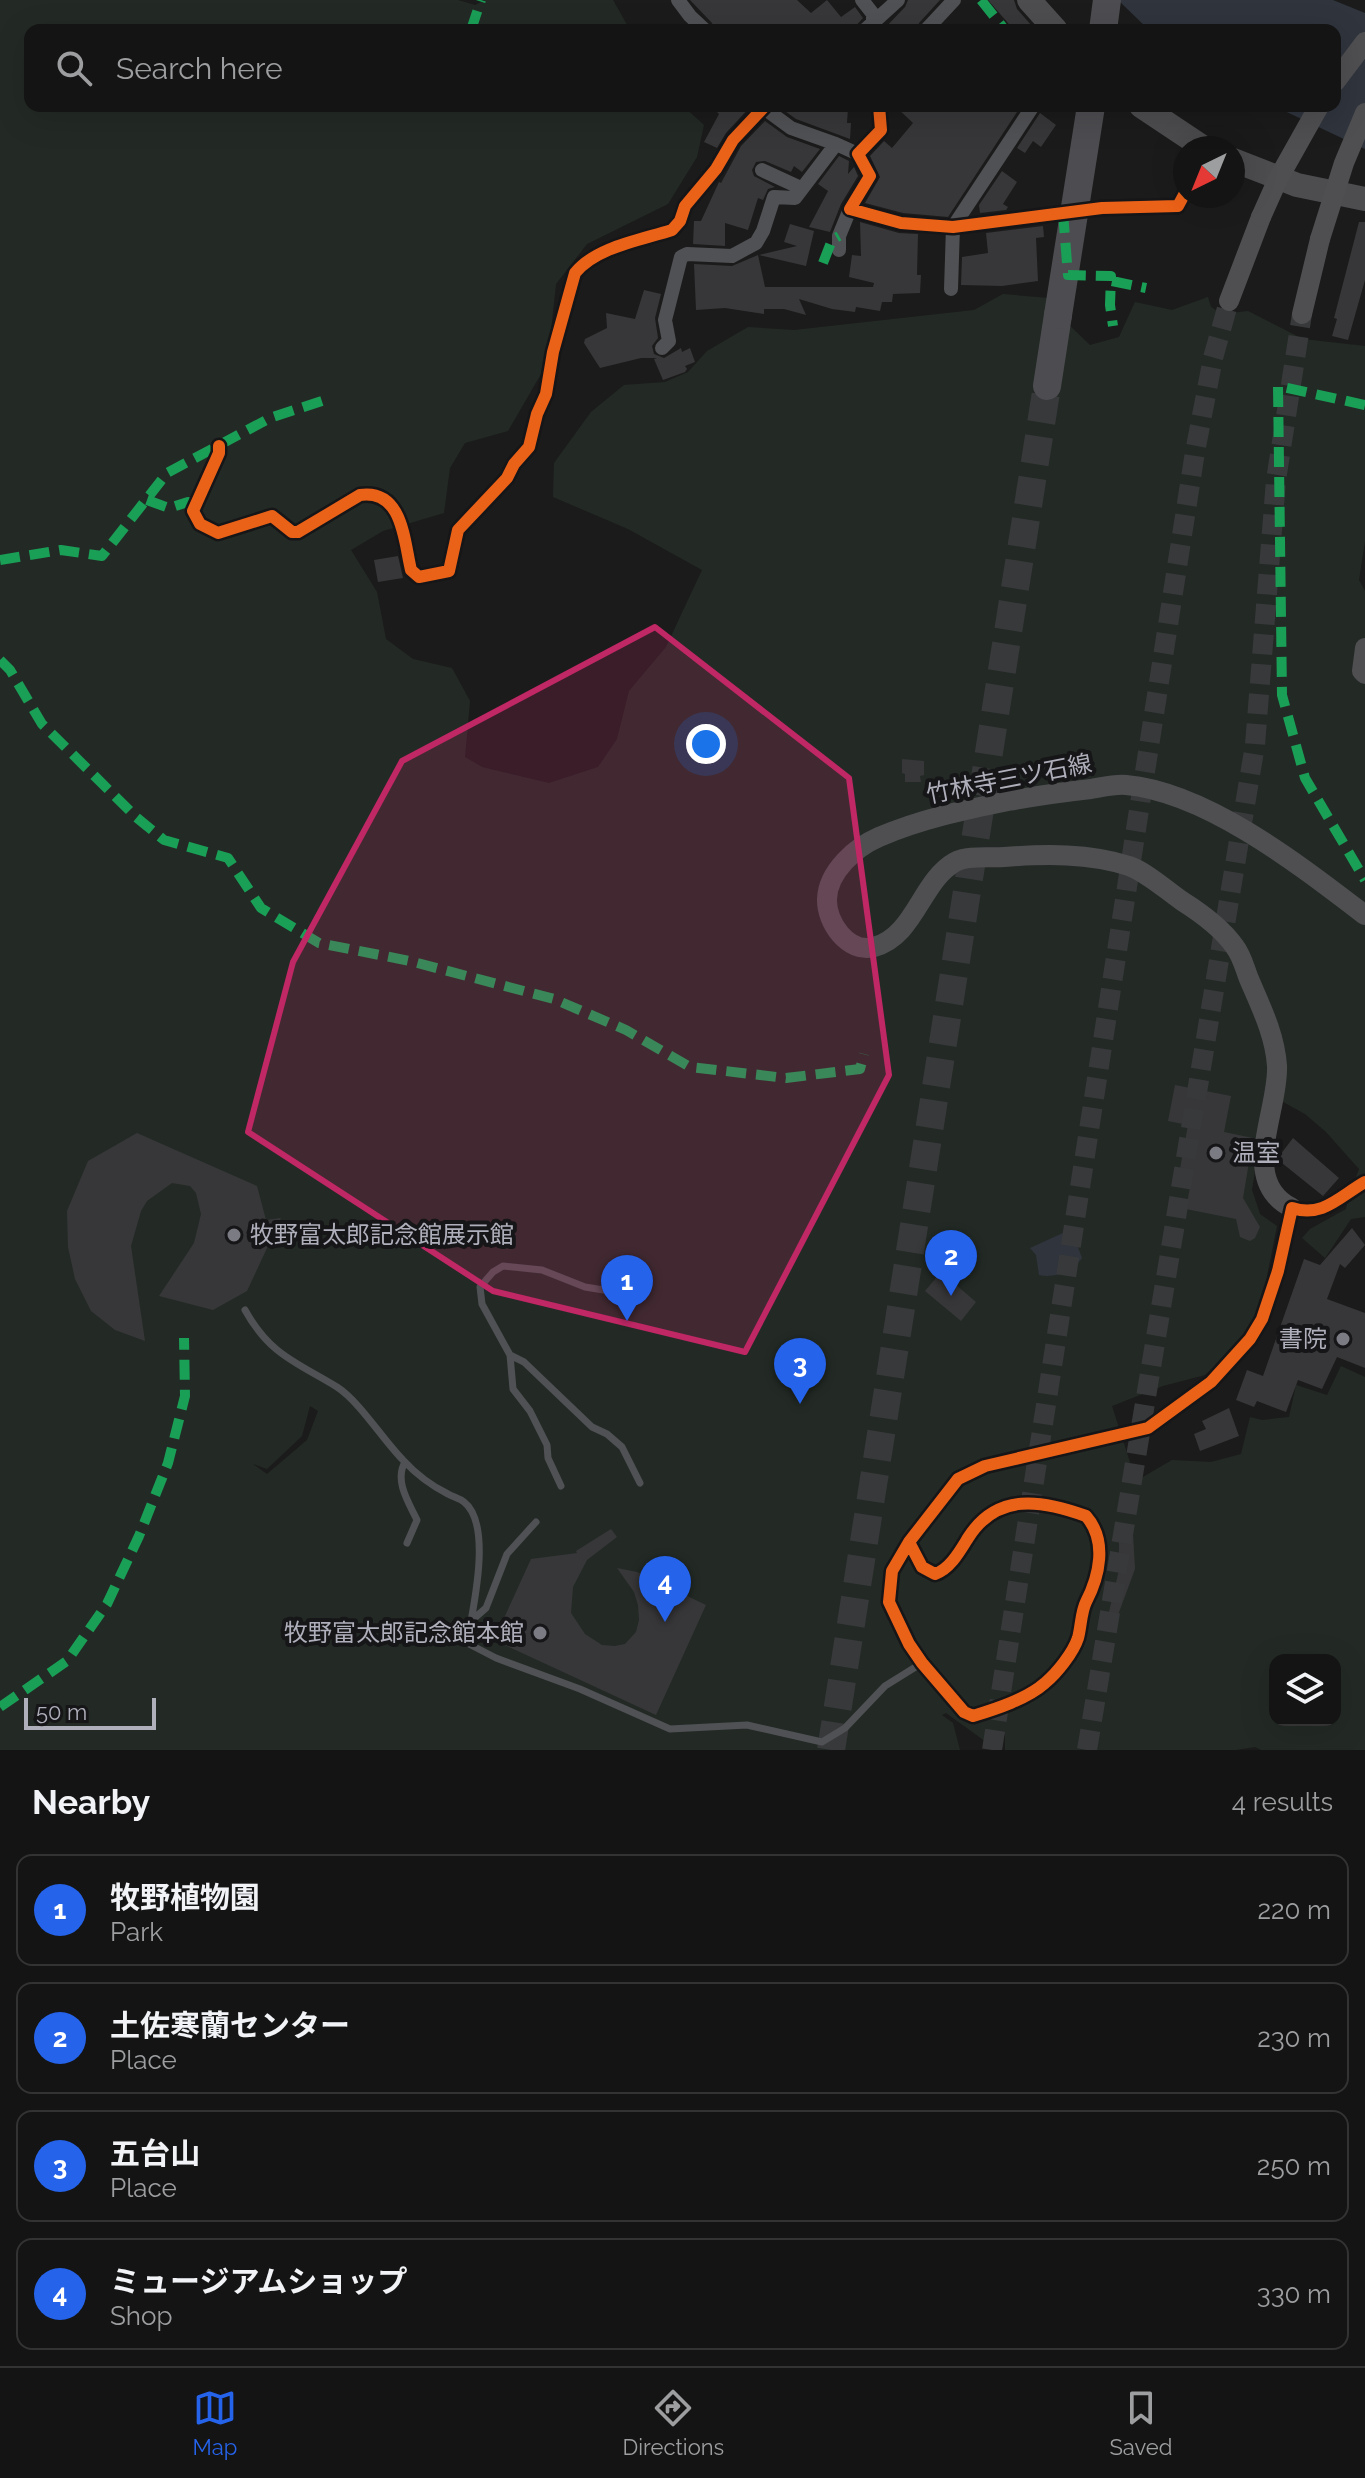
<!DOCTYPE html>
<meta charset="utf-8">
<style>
:root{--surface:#141414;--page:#212122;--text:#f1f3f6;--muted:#9d9ea0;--line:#333334;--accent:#2563eb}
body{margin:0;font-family:Raleway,"Noto Sans JP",sans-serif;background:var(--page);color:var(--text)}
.controls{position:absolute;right:24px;bottom:24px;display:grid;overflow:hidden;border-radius:16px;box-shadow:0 8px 32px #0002}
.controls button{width:72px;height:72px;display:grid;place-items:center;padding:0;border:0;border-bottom:2px solid var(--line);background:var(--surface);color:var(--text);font:40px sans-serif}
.compass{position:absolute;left:1173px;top:136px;width:72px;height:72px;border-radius:50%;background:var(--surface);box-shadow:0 8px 32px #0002;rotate:223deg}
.scale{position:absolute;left:24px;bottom:20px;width:132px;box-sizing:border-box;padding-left:8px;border:4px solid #aeafbb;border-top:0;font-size:22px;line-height:28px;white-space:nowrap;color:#aeafbb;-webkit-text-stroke:6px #161517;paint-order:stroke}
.you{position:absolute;left:706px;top:744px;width:28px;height:28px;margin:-20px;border:6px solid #fff;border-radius:50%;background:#1a73e8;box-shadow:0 0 0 12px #1a73e833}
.badge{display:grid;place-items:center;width:52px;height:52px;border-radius:50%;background:var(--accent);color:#fff;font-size:26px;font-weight:700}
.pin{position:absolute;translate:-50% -66px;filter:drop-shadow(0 2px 4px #0008)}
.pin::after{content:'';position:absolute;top:42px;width:28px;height:24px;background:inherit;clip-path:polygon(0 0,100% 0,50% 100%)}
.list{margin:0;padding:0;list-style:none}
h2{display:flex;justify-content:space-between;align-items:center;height:104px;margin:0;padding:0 32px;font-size:34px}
h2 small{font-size:26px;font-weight:400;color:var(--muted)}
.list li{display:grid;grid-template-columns:52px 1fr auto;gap:24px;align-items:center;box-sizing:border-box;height:112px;margin:0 16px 16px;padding:0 16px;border:2px solid var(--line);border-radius:16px}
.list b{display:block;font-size:30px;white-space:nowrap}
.list p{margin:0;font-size:26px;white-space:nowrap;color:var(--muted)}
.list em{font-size:26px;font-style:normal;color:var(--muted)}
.icon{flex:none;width:44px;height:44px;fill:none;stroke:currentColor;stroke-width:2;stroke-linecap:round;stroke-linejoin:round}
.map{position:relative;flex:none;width:1365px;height:1750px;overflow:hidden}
.search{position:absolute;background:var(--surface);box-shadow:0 8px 32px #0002;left:24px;right:24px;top:24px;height:88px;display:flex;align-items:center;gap:20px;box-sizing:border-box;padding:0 28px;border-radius:16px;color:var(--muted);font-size:30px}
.sheet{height:616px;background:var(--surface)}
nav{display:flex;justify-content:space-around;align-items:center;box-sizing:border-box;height:112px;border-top:2px solid var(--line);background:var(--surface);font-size:22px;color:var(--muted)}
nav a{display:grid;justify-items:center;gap:4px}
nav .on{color:var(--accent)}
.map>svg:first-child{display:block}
</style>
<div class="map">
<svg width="1365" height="1750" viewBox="0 0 1365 1750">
<rect width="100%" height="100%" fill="#1b1b1b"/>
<path fill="#232a25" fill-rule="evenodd" d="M0,0H458L475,5L485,0H613L630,30H30V106H683L704,125L697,157L668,204L587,244L556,284L551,330L541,374L508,431L465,443L450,468L444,513L383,531L351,550L377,592L386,639L413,659L452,668L470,701L465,757L482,767L549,783L598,767L617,739L629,691L666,647L702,570L628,529L553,497L554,463L591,412L624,385L665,382L688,372L707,351L748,327L794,330L974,310L1003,294L1048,298L1068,324L1090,345L1119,337L1135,302L1172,310L1208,297L1211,307L1222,314L1248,311L1303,339L1365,346V541L1359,580L1365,591V1217L1351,1219L1325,1258L1302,1238L1310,1229L1346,1209C1349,1194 1354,1183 1359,1169L1326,1132L1305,1114L1267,1093L1252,1190L1260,1214L1277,1226L1261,1306L1246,1339L1205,1375L1163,1386L1112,1406L1136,1481L1172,1460L1211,1462L1241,1454L1250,1417L1262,1420L1289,1417L1296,1385L1327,1395L1341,1366L1365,1377V1750H1261L1255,1747L1236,1750H1005V1735L989,1744L946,1713L942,1715L953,1723L960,1750H0ZM310,1406L318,1411L307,1440L267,1474L253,1464L267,1469L302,1436ZM1275,1660H1335V1720H1275Z"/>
<path fill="#2f343d" d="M1118,0H1333L1365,13V149L1274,106H1335V30H1149Z
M1065,1232L1078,1247L1082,1258C1073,1271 1054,1279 1039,1275L1036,1255L1030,1248Z"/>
<path fill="#373739" d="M690,0H797L811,13L827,0L841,17L855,7L863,18L852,30H715L712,23Z
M908,0H940L919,23L916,30H883L905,7Z
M988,0H1014L1017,9L1032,26L1027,30H1014Z
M711,106L750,107L726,133L717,148L704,142L719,114Z
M778,106L848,108L847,123H851L850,139L796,119Z
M895,106H1021L948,217L903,213L865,203L880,177L870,156L884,141L892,148L913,123Z
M1040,113L1056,125L1041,147L1033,141L1025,153L1017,148Z
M765,121L787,137L820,149L802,172L794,166L791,172L765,161L756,162L752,170L754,176L775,187L768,189L763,200L758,198L748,230L725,223V246L693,244L694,221H701L719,182L721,183L741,146Z
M839,156L849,161L848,174L854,167L858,176L841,204L830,232L809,227L828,191L818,184Z
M1002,171L1017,182L1003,204L1008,207L1006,210L980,213L979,205Z
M860,222L899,233L918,234L917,275H921L920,293L893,294L892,302H882L880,311L856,307L855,312L832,309L799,299L806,315L784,309H764V314L725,308L696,310L694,264L732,266L758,255L765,287H873L874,283L849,277L852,255L861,256Z
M1359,222H1365V280L1348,340L1332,336L1337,319L1334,318Z
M790,224L814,231L806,266L759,255L797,246L784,242Z
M1043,226L1044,237L1036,238L1038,281L1002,286L961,285L962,257L988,253L986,233Z
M644,290L661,294L655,318L658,338L652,346L654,354L664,358L681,348L682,352L690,348L695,362L685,366L687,369L685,372L663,380L654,359L657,358H641L600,368L584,343L585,339L607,328L606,313L635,319Z
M398,556L403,578L378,582L374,560Z
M902,759L924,761V775L920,776L921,782H905V774L902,773Z
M1175,1085L1231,1096L1224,1132L1253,1138L1243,1198L1260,1227L1255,1238L1250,1241L1240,1237L1236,1219L1186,1209L1193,1171L1180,1169L1188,1125L1168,1121Z
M137,1133L257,1186L266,1220L281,1218L247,1291L213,1310L159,1296L194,1243L201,1214L196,1193L190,1186L172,1183L147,1201L141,1211L131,1246L145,1341L115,1330L91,1311L75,1279L68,1247L67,1211L88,1161Z
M1293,1138L1339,1178L1323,1196L1277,1159Z
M1352,1228L1365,1245L1345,1268L1340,1264L1327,1299L1365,1313V1368L1337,1357L1322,1389L1298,1380L1286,1412L1257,1401L1254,1407L1236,1400L1247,1370L1263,1376L1304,1259L1320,1265Z
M941,1272L976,1302L961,1321L925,1291Z
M1229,1408L1239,1436L1200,1451L1194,1434L1206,1429L1202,1421Z
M611,1529L617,1537L587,1560L573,1587L571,1613L585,1634L602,1645L615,1646L625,1644L636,1632L639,1620L638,1605L634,1592L617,1568L637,1572L706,1605L656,1715L494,1640L531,1559L577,1553L576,1551Z
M1133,1534L1135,1569L1118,1615L1109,1612L1119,1570V1536Z"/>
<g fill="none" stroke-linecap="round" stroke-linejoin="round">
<path stroke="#38393b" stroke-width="20" stroke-dasharray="20 10" stroke-linecap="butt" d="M992,1750L1195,452L1213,358L1229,301
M1087,1750L1255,745L1276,480L1302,314"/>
<path stroke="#38393b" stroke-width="28" stroke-dasharray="28 14" stroke-linecap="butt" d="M831,1750L1047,386"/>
<path stroke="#505154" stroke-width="7" d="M622,1293L585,1287L542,1270L503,1266L493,1272L480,1287L482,1304L510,1355L524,1362L592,1427L607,1434L622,1447L640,1483
M245,1310C270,1355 296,1362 337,1387C360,1402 383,1440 403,1460C415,1473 432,1486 448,1494C453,1497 459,1498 464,1502C490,1522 476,1593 471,1621
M510,1355L513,1389L530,1411L547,1445L548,1458L561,1486
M405,1462C394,1481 409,1503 417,1520L407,1543
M536,1522L507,1554L486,1608L471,1621L469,1644L496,1658L580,1689L670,1729L747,1725L822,1742L845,1728L885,1686L922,1663"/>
<path stroke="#505154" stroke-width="14" d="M678,0L690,16L705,30
M862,0L873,14V30
M865,30L898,0
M926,30L954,0
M879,106L881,130L858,154L870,176L850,209L901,223L953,227L1102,208L1178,206L1185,193
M764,108L791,128L836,144
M762,170L801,188
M839,250V236L850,209
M951,289L953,227L1033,106
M662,348L669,341L665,320L681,257L687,254L732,256L756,243L763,231L774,197L795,198L836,144L858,154
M219,446V453L193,511L200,524L218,533L272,516L292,532H298L360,495C403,489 404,541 411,570L419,577L449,571L458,530L507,478L514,464L529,447L537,414L546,394L553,352L575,273C596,247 641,240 672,230L680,221L685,206L716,169L733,140L765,106
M909,1542L922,1567L935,1574C950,1569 960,1551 968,1538C997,1492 1042,1500 1086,1516C1108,1541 1099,1577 1086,1602C1081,1612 1081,1627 1078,1638C1073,1653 1057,1673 1045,1683C1027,1699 996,1709 973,1716L964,1712L922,1663L909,1644L889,1602L892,1571L909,1542L958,1479L985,1466L1148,1428L1211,1382L1250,1339L1262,1319L1278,1271L1292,1208C1323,1218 1340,1196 1365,1182"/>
<path stroke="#4f4f52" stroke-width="20" d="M1335,82L1365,42
M1229,301L1261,217
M1302,314L1320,239
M1365,648L1362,671L1365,674
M1292,1208C1238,1181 1279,1111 1277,1066C1275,1035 1261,1007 1249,979C1245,969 1242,956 1235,947C1222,928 1201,913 1182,901C1166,890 1148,873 1129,866C1089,853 1045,854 1004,857C990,858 967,855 955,862C921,881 915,936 874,947C848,954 826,922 827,899C828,871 856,847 879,837C921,819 964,810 1008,801C1036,796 1063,792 1091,789C1103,787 1115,784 1126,785C1207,792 1302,867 1365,915"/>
<path stroke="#4d4d50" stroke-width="24" d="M1029,0L1056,30
M1141,106L1204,148
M1233,160L1297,185L1365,199"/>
<path stroke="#4d4d51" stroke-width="28" d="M1103,30L1107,0
M1047,386L1058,315"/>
<path stroke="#4f4f52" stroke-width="20" d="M1261,217L1278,179L1319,106
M1320,239L1344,163L1365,113"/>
<path stroke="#4d4d51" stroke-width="28" d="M1058,315L1091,106"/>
<path stroke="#1a9f57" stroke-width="10" stroke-dasharray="20 10" stroke-linecap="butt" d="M981,0L1005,30
M471,30L481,0
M1063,213L1068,275L1111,276L1110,305L1113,326
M823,263L832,240L839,236
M1112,281L1146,288
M1365,405L1278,386L1282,695L1305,778L1365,880
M147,500L169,508L188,502L196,506
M0,560L61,550L102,556L167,473L270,418L325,400
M0,660L10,670L42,724L136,817L164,840L228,858L261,908L319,943L410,961L554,999L626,1030L690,1067L786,1078L860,1069L864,1054
M0,1707L67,1661L107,1604L139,1536L168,1463L185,1396L184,1338"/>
<g stroke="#161517" stroke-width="17">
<path id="cycleway" d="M879,106L881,130L858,154L870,176L850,209L901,223L953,227L1102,208L1178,206L1185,193
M219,446V453L193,511L200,524L218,533L272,516L292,532H298L360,495C403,489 404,541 411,570L419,577L449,571L458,530L507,478L514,464L529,447L537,414L546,394L553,352L575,273C596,247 641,240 672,230L680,221L685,206L716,169L733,140L765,106
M909,1542L922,1567L935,1574C950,1569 960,1551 968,1538C997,1492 1042,1500 1086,1516C1108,1541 1099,1577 1086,1602C1081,1612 1081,1627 1078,1638C1073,1653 1057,1673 1045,1683C1027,1699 996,1709 973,1716L964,1712L922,1663L909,1644L889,1602L892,1571L909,1542L958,1479L985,1466L1148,1428L1211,1382L1250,1339L1262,1319L1278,1271L1292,1208C1323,1218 1340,1196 1365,1182"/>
</g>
<use href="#cycleway" stroke="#ea6118" stroke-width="12"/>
</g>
<path fill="#c02765" fill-opacity="0.2" stroke="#c02765" stroke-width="6" stroke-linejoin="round" d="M655,627L849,778L889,1075L745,1352L493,1291L248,1132L293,962L402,761Z"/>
<g fill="#7b7b83" stroke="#161517" stroke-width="3">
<circle cx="1216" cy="1153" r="8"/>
<circle cx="234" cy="1235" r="8"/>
<circle cx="1343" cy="1339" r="8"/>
<circle cx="540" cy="1633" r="8"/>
</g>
<g text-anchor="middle" stroke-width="8" stroke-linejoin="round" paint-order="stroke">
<g font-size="24" fill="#aeafbb" stroke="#161517">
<text transform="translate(1009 779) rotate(-11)" y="8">竹林寺三ツ石線</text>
</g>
<g font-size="24" fill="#aeafbb" stroke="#161517" text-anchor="start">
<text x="1232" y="1161">温室</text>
<text x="250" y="1243">牧野富太郎記念館展示館</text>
<text x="1327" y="1347" text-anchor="end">書院</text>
<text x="524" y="1641" text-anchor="end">牧野富太郎記念館本館</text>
</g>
</g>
</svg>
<div class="controls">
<button><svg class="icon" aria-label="layers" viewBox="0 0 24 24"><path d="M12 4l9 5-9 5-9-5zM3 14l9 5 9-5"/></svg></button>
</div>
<svg class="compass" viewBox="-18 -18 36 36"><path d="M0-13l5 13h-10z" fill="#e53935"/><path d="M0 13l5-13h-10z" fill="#9d9ea0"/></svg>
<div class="scale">50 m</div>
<div class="you"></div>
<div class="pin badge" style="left:627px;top:1321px">1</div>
<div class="pin badge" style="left:951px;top:1296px">2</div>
<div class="pin badge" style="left:800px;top:1404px">3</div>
<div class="pin badge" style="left:665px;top:1622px">4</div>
<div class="search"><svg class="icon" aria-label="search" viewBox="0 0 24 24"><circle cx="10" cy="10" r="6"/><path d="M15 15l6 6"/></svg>Search here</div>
</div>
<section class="sheet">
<h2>Nearby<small>4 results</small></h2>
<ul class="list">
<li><span class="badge">1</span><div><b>牧野植物園</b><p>Park</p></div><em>220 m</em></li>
<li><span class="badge">2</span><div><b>土佐寒蘭センター</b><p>Place</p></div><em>230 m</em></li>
<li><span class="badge">3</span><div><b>五台山</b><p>Place</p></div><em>250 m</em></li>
<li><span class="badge">4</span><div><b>ミュージアムショップ</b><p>Shop</p></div><em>330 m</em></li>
</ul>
</section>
<nav>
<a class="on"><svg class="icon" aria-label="map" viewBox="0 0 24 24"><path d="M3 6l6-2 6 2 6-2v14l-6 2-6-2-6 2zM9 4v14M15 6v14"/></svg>Map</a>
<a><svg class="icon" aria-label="directions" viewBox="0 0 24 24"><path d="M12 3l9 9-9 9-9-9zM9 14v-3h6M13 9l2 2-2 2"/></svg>Directions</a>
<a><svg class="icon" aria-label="saved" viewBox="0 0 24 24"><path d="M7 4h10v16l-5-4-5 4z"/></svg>Saved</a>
</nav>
